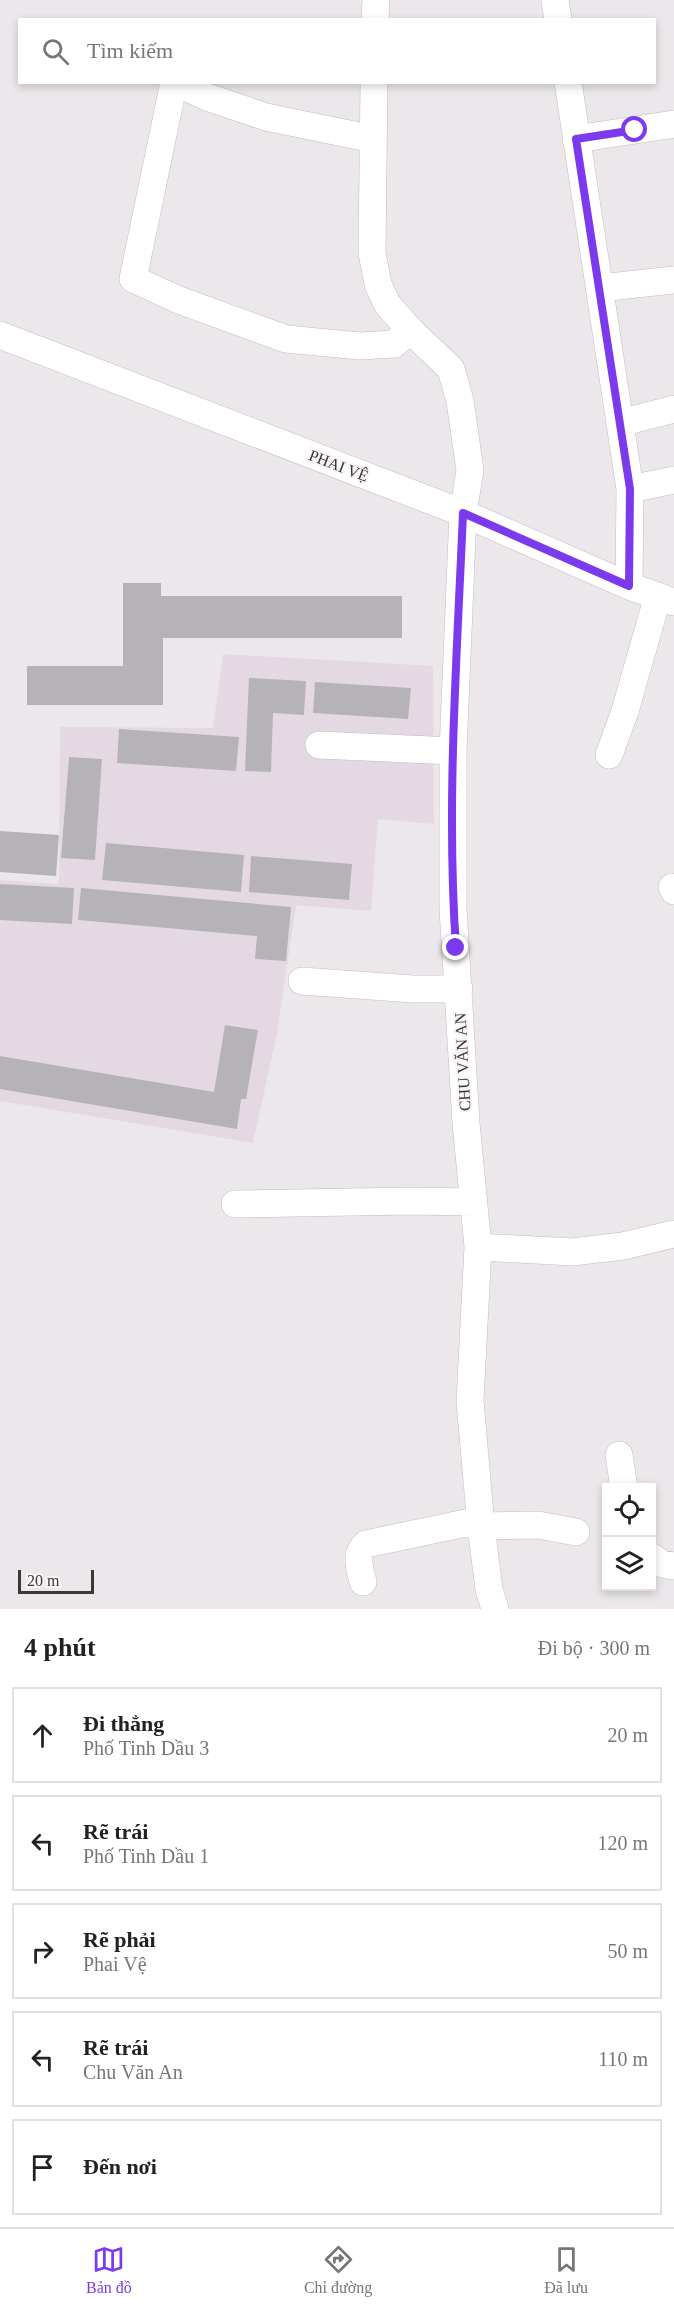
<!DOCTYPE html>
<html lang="vi">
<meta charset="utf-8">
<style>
:root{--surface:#fff;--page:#f2f2f2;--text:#222;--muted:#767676;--line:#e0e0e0;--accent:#7c3aed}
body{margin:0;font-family:"Times New Roman",serif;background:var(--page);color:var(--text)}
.controls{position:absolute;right:18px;bottom:18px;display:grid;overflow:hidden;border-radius:0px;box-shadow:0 3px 9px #0003}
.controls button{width:54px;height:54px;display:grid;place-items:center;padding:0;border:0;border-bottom:2px solid var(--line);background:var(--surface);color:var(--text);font:30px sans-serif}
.scale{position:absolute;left:18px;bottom:15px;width:76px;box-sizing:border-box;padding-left:6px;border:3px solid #393738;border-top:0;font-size:16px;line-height:21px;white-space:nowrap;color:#393738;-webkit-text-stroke:4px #f8f4f8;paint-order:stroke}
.stop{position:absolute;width:18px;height:18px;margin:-14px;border:4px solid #7c3aed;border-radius:50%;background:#fff}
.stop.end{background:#7c3aed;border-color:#fff;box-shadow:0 2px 6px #0008}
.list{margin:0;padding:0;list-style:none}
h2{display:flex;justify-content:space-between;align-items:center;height:78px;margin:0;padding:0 24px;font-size:26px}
h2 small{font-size:20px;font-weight:400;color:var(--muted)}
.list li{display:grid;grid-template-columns:39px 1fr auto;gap:18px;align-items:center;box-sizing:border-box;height:96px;margin:0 12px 12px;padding:0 12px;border:2px solid var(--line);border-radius:0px}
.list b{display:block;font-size:22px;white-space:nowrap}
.list p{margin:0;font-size:20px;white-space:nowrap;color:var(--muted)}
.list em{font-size:20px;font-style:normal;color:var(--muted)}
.icon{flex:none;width:33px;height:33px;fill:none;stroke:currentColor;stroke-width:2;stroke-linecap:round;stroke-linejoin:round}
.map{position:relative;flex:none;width:674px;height:1609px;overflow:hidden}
.search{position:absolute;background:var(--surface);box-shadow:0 3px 9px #0003;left:18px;right:18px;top:18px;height:66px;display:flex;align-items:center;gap:15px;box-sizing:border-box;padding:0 21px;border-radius:0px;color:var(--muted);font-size:22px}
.sheet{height:618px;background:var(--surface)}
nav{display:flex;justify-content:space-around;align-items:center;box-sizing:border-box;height:84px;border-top:2px solid var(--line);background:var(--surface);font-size:16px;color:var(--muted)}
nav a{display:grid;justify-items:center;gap:3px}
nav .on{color:var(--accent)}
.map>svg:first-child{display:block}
</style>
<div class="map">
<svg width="674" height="1609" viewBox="0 0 674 1609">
<rect width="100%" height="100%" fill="#ebe7ea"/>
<path fill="#e4d9e2" d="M223,654L433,666L434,824L378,819L371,911L296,905L277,1033L253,1143L0,1101V880L59,884L60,727L213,728Z"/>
<path fill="#b5b3b8" d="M123,583H161V596H402V638H163V705H27V666H123Z
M249,678L306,681L304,715L273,713L271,772L245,771Z
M315,682L411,688L408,719L313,713Z
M119,729L239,737L236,771L117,763Z
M69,757L102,759L95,860L61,858Z
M0,831L59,835L56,876L0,872Z
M106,843L244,855L241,892L102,880Z
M251,856L352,864L349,900L249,892Z
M0,884L74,888L72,924L0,920Z
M81,888L291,907L286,961L255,959L257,936L78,920Z
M225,1025L258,1030L246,1099H241L237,1129L0,1089V1056L214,1092Z"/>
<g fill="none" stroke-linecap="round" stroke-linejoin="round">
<g stroke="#c0bcc0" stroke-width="28">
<path id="minor" d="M555,0L558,20
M375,20L376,0
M174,82L133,279L179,300L286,339L360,346L394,344L410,330
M175,82L207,97L266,117L373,139
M374,82L372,253L378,284L387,304L410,330L451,369L460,401L470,470L463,513L453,751V908L466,1123L478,1247L470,1401L481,1526L489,1589L495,1609
M568,82L630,489L629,586
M576,139L674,124
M600,288L674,280
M0,335L463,513L629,586L674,602
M620,423L674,409
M630,489L674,480
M319,745L453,751
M609,755L625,711L658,596
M672,887L674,891
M302,981L413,989H459
M235,1204L408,1201L474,1202
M478,1247L572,1252L623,1246L674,1234
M619,1455L624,1488
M481,1526L538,1525L576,1532
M652,1557L662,1564L674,1566
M363,1582C360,1569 354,1554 366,1544L480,1520"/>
</g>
<use href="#minor" stroke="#fff" stroke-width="27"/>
</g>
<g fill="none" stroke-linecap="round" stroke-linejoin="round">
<path stroke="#7c3aed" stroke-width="8" d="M456,948C446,804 457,658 463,513L629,586L630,489L576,139L635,130"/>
</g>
<g text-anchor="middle" stroke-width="4.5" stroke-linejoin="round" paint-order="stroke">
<g font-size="16" fill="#393738" stroke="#f8f4f8">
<text transform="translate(339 465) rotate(21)" y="6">PHAI VỆ</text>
<text transform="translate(462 1062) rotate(-93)" y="6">CHU VĂN AN</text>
</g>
</g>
</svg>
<div class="controls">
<button><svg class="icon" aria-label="locate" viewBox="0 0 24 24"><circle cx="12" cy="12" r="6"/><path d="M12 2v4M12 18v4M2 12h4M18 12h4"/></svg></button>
<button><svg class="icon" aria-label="layers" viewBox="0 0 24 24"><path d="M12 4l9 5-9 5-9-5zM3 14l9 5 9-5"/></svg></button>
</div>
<div class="scale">20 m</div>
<div class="stop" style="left:635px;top:130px"></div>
<div class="stop end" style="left:456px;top:948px"></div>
<div class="search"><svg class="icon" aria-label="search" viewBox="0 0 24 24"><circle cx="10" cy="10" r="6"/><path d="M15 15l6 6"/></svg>Tìm kiếm</div>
</div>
<section class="sheet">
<h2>4 phút<small>Đi bộ · 300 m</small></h2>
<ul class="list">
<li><svg class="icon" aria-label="ahead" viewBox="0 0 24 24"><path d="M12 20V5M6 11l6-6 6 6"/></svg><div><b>Đi thẳng</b><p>Phố Tinh Dầu 3</p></div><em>20 m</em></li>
<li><svg class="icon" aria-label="left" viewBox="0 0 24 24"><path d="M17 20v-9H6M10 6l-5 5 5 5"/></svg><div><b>Rẽ trái</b><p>Phố Tinh Dầu 1</p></div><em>120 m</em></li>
<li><svg class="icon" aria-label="right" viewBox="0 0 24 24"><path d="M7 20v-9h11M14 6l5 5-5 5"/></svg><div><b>Rẽ phải</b><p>Phai Vệ</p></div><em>50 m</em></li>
<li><svg class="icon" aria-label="left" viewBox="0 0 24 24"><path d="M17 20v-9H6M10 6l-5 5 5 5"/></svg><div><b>Rẽ trái</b><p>Chu Văn An</p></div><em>110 m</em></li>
<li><svg class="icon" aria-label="arrive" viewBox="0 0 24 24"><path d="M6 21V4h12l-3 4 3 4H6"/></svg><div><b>Đến nơi</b></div></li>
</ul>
</section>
<nav>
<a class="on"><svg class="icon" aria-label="map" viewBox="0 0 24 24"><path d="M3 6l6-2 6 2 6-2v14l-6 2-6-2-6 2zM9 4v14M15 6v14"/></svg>Bản đồ</a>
<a><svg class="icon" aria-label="directions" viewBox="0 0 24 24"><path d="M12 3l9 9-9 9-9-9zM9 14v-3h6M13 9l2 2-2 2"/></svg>Chỉ đường</a>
<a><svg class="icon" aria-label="saved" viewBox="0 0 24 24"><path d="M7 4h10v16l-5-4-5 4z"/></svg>Đã lưu</a>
</nav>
